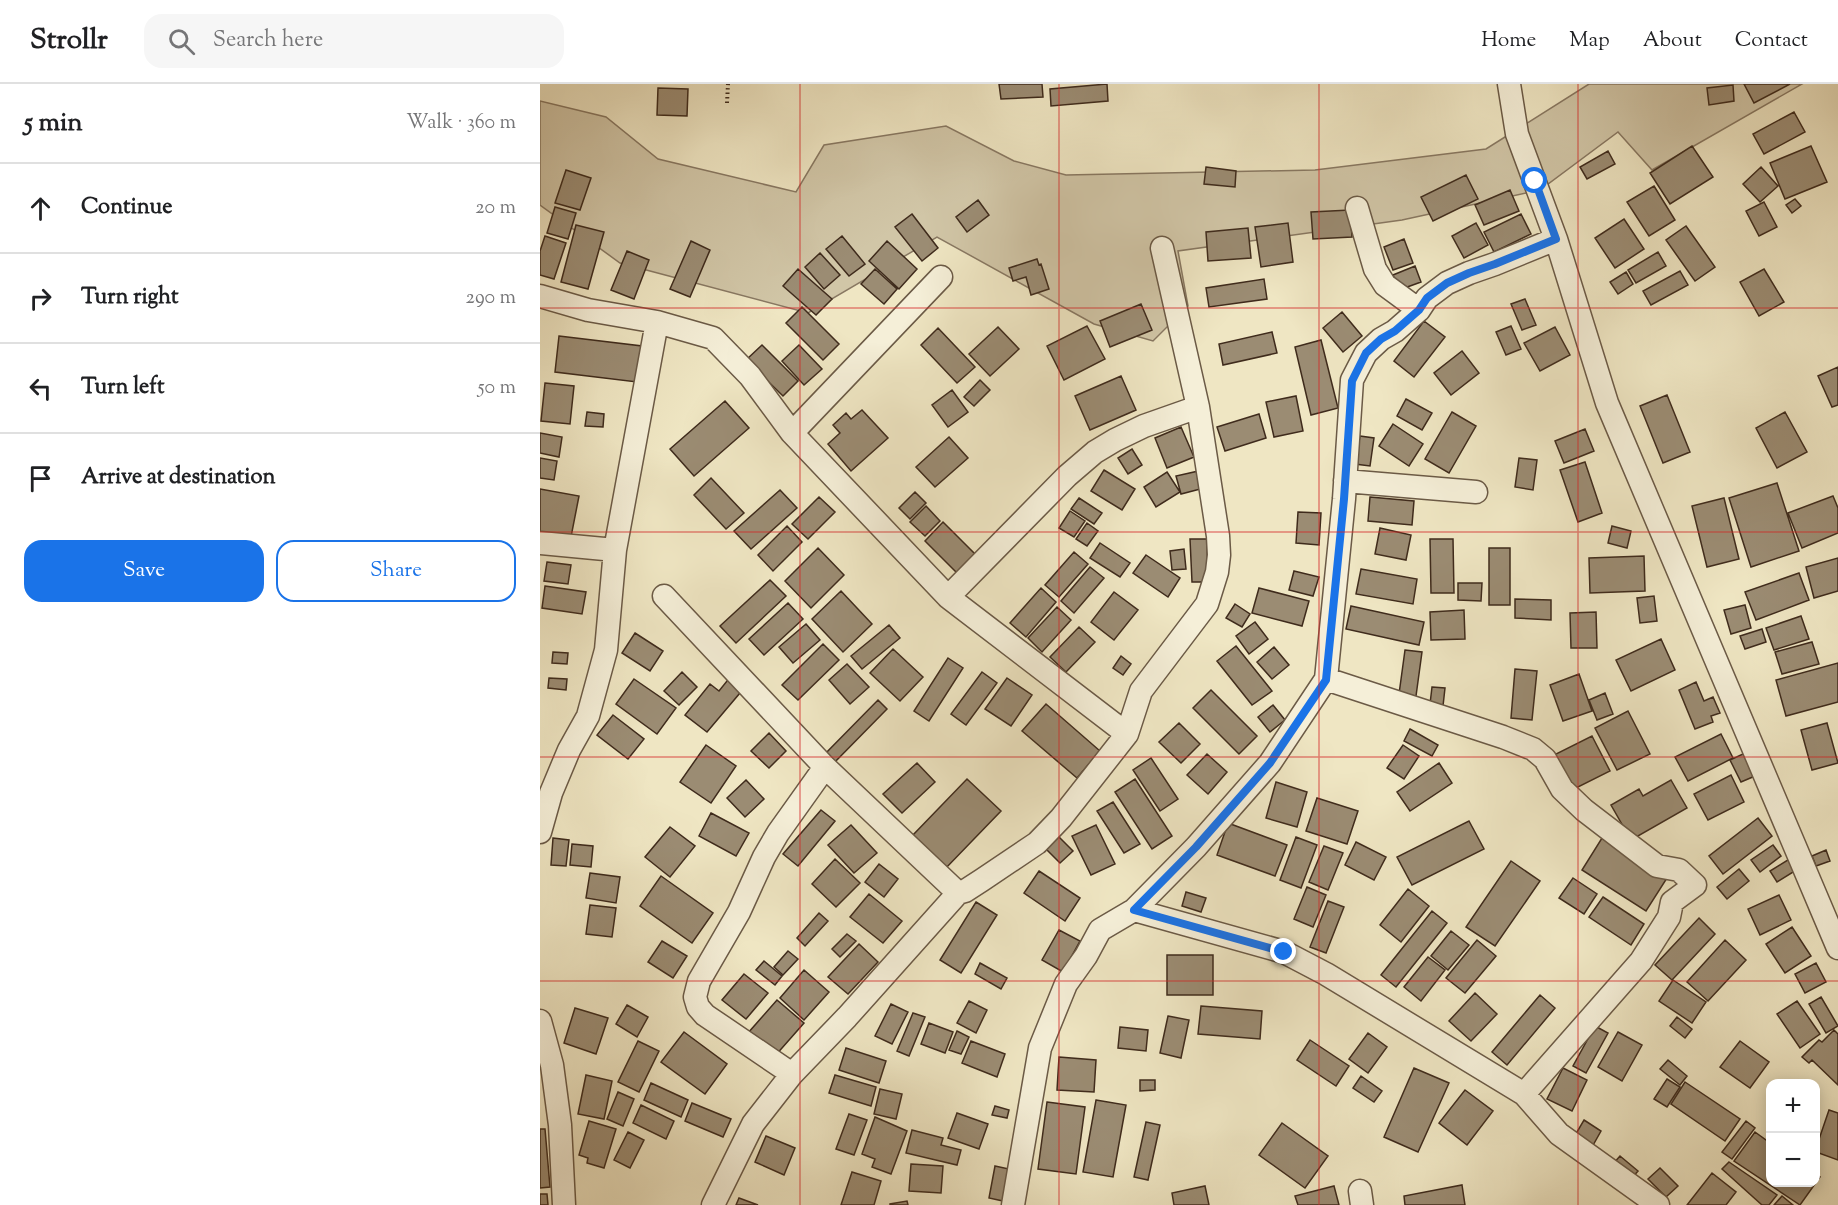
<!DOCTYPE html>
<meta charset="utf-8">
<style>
:root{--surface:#fff;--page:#f6f6f6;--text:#202124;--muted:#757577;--line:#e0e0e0;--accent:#1a73e8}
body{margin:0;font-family:"Sorts Mill Goudy",serif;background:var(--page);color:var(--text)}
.controls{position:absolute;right:18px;bottom:18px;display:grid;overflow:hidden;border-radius:12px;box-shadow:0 3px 15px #0003}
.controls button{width:54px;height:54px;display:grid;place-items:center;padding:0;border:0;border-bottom:2px solid var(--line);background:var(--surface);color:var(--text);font:30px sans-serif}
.stop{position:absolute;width:18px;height:18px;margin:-14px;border:4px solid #1a73e8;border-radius:50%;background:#fff}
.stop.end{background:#1a73e8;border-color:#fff;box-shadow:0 2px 6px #0008}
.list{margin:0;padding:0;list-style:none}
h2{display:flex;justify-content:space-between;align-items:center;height:78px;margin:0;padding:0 24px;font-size:26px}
h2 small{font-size:20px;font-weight:400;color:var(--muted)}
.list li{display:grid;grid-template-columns:39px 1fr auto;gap:18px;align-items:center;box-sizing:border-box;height:90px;padding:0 24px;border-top:2px solid var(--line)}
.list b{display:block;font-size:22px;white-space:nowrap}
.list em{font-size:20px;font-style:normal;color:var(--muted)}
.actions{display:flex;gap:12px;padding:18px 24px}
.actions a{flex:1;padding:14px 0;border:2px solid var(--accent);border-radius:18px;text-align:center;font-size:21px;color:var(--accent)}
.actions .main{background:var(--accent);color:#fff}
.icon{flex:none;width:33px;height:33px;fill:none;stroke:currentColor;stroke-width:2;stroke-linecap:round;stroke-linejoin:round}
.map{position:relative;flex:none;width:1298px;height:1121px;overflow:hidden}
header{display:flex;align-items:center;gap:36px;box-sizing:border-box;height:84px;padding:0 30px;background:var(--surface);border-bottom:2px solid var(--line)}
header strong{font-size:28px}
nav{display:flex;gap:33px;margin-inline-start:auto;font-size:21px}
.search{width:420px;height:54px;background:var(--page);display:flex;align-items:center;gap:15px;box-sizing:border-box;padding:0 21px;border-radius:18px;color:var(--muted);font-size:22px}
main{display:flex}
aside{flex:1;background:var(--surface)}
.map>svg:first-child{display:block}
</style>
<header>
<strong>Strollr</strong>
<div class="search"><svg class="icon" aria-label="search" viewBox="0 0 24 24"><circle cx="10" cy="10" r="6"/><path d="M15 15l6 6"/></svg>Search here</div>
<nav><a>Home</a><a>Map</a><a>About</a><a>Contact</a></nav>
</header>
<main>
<aside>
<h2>5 min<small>Walk · 360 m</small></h2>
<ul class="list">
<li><svg class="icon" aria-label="ahead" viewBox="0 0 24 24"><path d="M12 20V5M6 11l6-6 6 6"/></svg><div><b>Continue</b></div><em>20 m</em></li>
<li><svg class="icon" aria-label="right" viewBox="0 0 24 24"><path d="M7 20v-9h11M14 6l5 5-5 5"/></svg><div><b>Turn right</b></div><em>290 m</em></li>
<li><svg class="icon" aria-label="left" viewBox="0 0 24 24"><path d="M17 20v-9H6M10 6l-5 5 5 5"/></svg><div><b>Turn left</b></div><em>50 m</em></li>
<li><svg class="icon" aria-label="arrive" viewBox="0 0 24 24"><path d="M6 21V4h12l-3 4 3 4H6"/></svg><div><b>Arrive at destination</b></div></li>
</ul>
<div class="actions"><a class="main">Save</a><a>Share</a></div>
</aside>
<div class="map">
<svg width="1298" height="1121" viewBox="0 0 1298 1121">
<rect width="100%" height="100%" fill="#efe6c3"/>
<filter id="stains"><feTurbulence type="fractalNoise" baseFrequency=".00333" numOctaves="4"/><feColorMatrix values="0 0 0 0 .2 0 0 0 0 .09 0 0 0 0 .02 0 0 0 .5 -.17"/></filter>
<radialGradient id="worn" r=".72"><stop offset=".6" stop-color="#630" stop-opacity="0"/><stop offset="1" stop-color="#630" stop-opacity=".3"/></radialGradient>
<path fill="#d1c6a7" stroke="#887862" stroke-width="1.5" d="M1049,0H1262L1112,86L1078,48L1000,106L862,136L638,167L648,222L613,257L554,240L397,153L268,229L80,179L0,121V17L66,33L118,75L256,108L284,61L406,42L474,77L526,91L775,86L946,65Z"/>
<path fill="#9b8c73" stroke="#3f2b1c" stroke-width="1.5" d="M459,0H502L503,13L461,15Z
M567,0L568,17L511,22L510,5Z
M1204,0H1250L1214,19Z
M1193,1L1194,17L1169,21L1167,4Z
M118,4L148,5L147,32L117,31Z
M1254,28L1265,48L1224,70L1213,50Z
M1152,62L1173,93L1130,120L1110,89Z
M1271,62L1287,98L1245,115L1230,79Z
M1068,67L1075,80L1047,95L1040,83Z
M666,83L696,87L695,103L664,100Z
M1221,83L1238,102L1220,118L1203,100Z
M26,86L51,94L40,126L15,119Z
M926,91L938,115L893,137L881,113Z
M1114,102L1135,136L1109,152L1087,118Z
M970,106L979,127L944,141L935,121Z
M1255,115L1261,122L1252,129L1246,121Z
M438,116L449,131L427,148L416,133Z
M1224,118L1237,143L1219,152L1206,127Z
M15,123L36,129L28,155L7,149Z
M810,126L812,153L773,155L771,128Z
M372,130L398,164L382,177L355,143Z
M981,130L991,150L954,168L944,148Z
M1084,135L1104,165L1075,184L1055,154Z
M748,139L753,178L721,183L715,143Z
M936,139L948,161L924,174L912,152Z
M36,141L64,148L48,205L21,198Z
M1146,142L1175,183L1155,197L1126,156Z
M708,144L711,174L668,177L666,148Z
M5,152L26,159L14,195L0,191V167Z
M302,152L325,180L309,192L286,165Z
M864,155L873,179L853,186L844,163Z
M151,157L170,166L150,213L130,205Z
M347,157L377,185L359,205L329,177Z
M87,167L109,176L94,215L71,206Z
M1118,168L1126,182L1096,199L1088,186Z
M280,169L300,191L284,205L265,183Z
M497,175L499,181L501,180L509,205L491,211L486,193L473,197L469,184Z
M875,182L881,198L859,206L853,191Z
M258,185L292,215L276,231L243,202Z
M335,185L357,205L344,220L321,200Z
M1224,185L1244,218L1219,232L1200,198Z
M1140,187L1148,201L1111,221L1103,207Z
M1086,188L1093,200L1078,210L1070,198Z
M724,195L727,215L669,223L666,204Z
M985,215L996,241L982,246L971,220Z
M601,220L612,246L570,263L560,237Z
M262,223L299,260L283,276L246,239Z
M802,228L822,252L803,268L783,244Z
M884,237L905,253L874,293L854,277Z
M547,242L565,275L524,296L507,262Z
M971,242L981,265L966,271L956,248Z
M458,243L479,265L450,292L429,270Z
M1015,243L1030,271L1000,287L984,259Z
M398,244L435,283L417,299L381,261Z
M732,248L737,269L683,281L679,260Z
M19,252L102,262L97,298L15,288Z
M781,256L798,324L771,331L755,263Z
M222,261L258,297L243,312L206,276Z
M259,261L282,285L264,301L242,277Z
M922,267L939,289L911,311L894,289Z
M1298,283V321L1292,323L1278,292Z
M581,292L596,326L550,346L535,312Z
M440,296L450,306L434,322L424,313Z
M5,299L34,302L30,340L1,337Z
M412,306L428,328L408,343L392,321Z
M1127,311L1150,368L1123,379L1100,322Z
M756,312L763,347L734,353L726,318Z
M866,315L892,329L882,346L857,332Z
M185,317L209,344L154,392L130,365Z
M322,326L348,354L311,387L288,360L300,349L293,341L306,329L311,335Z
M47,328L64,330L63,343L45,342Z
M912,328L936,342L909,389L885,375Z
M1245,328L1267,368L1237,384L1216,344Z
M719,330L726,354L685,367L677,343Z
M853,340L883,360L869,382L839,362Z
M641,343L654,373L627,384L615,354Z
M1045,345L1054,367L1024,379L1015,357Z
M0,349L22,353L19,373L0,369Z
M820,352L834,354L830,382L815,380Z
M409,353L428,374L395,403L376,383Z
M592,365L602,381L588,390L578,374Z
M0,374L17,377L14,396L0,394Z
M979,374L997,376L993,406L975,403Z
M1045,378L1062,429L1038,438L1020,386Z
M564,386L595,405L582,426L551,407Z
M663,386L668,403L641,410L636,392Z
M627,388L640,408L616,423L604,403Z
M171,394L204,429L186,445L154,411Z
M1237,399L1259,467L1211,483L1189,414Z
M0,405L39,412L31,453L0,448Z
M240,406L257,424L211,465L194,447Z
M375,408L386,419L370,435L359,424Z
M1293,412L1298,424V449L1262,464L1248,429Z
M279,413L295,428L268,455L252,440Z
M830,413L874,417L872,441L828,437Z
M539,414L562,429L554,440L531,425Z
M1184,414L1199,475L1167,483L1152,422Z
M386,422L400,437L385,452L370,438Z
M530,427L545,437L534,453L519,444Z
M758,428L781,429L779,461L756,459Z
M403,438L436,471L417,489L385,457Z
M547,439L558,447L547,462L536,455Z
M247,442L262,458L233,487L218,471Z
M1072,442L1091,447L1087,464L1068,459Z
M840,444L871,451L866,476L835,470Z
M650,455H667L668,498H652Z
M890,455H913L914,509H891Z
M560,459L590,479L580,493L550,474Z
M278,464L304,491L271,524L245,497Z
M949,464H970V521H949Z
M644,465L646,485L632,486L630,467Z
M534,468L548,480L519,513L505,501Z
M606,471L640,494L628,513L593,489Z
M1104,472L1105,507L1050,509L1049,474Z
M1298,474V507L1274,514L1266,483Z
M7,478L31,481L28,500L4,497Z
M550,483L564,494L534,529L521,517Z
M821,485L877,495L873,520L816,510Z
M754,487L779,493L773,512L749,506Z
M1259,489L1269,516L1216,536L1205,508Z
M230,496L246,512L196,559L180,542Z
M918,499H942L941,517L918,516Z
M5,502L46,508L42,530L2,524Z
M501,504L516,518L486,553L470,539Z
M719,504L769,517L762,542L712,529Z
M301,507L332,540L303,568L272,535Z
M574,508L598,526L574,556L551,538Z
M1114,512L1117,537L1100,539L1097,514Z
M975,515L1011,516V536L975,534Z
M248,519L263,535L224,571L209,555Z
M695,520L710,530L702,543L686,534Z
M1205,521L1211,544L1191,550L1184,526Z
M811,522L884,538L879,561L806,545Z
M517,523L531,536L502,568L488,554Z
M924,526L925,555L891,556L890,528Z
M1056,528L1057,564H1031L1030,529Z
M1261,532L1269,555L1234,566L1226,544Z
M715,538L728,555L709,570L696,552Z
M266,540L280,556L253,579L239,563Z
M349,541L360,554L322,585L311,572Z
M539,543L555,558L526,588L510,573Z
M1222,545L1226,558L1205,565L1200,552Z
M95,549L123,567L110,587L82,569Z
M1121,555L1135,586L1091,607L1076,576Z
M1272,558L1279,580L1242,590L1235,568Z
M283,560L299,576L258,616L242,601Z
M696,562L732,607L712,621L677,577Z
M734,563L749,581L732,595L717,578Z
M353,565L383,593L360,617L330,589Z
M865,566L882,568L876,612L859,610Z
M13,568L28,569L27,580L12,579Z
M581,572L591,580L583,591L573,584Z
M408,574L423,584L389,637L374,627Z
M1298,579V618L1246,632L1236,596Z
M307,580L329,603L310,620L289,596Z
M975,585L997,587L992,636L971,634Z
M142,588L157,603L139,621L124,607Z
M442,588L457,599L426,641L411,630Z
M1039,590L1052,627L1023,637L1010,601Z
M191,592L205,603L167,648L145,631L170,600L179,607Z
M9,594L27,595L26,606L8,604Z
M467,594L492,611L471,642L445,625Z
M94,595L136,624L117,650L76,620Z
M1156,598L1164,617L1173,613L1180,629L1171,632L1173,638L1155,645L1139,606Z
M892,603L905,604L903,622L890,620Z
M671,606L717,652L699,670L653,624Z
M1065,609L1073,630L1057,636L1049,616Z
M338,616L347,625L290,683L281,674Z
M506,620L560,667L537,694L482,647Z
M733,621L745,636L730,648L718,633Z
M1088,627L1110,670L1077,686L1055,644Z
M73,631L104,655L88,675L57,651Z
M639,639L660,660L641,679L619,658Z
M1287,639L1298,679L1272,686L1261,646Z
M870,645L898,661L892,672L864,657Z
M229,649L246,667L229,684L211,667Z
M1181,650L1193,674L1148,697L1135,673Z
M1052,652L1070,687L1028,708L1010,673Z
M166,661L196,682L171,719L140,698Z
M863,661L879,672L864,695L847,684Z
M1205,669L1215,692L1201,698L1190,676Z
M667,670L687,688L668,710L647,691Z
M611,674L638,715L620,727L593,686Z
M377,679L395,698L362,729L343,710Z
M899,679L912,699L870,727L857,708Z
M1191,691L1204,718L1168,736L1154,710Z
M427,695L461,727L405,785L372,752Z
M595,695L632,752L612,765L575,708Z
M206,696L224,715L205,733L187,714Z
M1131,696L1147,724L1091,756L1071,721L1099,705L1103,712Z
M736,698L767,708L757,743L726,734Z
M777,714L818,727L807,760L766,747Z
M573,718L600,760L584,769L557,727Z
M281,726L295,737L258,782L243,770Z
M171,729L209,749L196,772L159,752Z
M1218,734L1232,752L1183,790L1169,772Z
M929,737L944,765L872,801L857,773Z
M688,739L747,761L735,792L677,771Z
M311,741L337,769L314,789L288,761Z
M556,741L575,780L551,791L532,752Z
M130,743L155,762L130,793L105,773Z
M516,750L533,767L520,779L503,762Z
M756,753L777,761L761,804L740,796Z
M13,754L29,756L26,782L11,781Z
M1062,754L1127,794L1106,827L1042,786Z
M816,758L846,773L834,796L805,781Z
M32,760L53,762L51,783L30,781Z
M1233,761L1241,772L1220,788L1211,776Z
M784,762L803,769L788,806L769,798Z
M1286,766L1290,777L1276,782L1272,772Z
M1251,774L1258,785L1237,798L1230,787Z
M295,775L320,799L296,823L272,800Z
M971,777L1000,797L955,862L926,843Z
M339,780L358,795L344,813L325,798Z
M1199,785L1209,797L1187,815L1177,803Z
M499,787L540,814L525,837L484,809Z
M50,789L80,793L76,819L46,814Z
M121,792L173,829L152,859L100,822Z
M1033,794L1057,810L1044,830L1019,814Z
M767,803L786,811L773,843L754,835Z
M868,805L889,822L861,858L840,841Z
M646,808L666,814L661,828L642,822Z
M329,810L362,837L343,859L310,833Z
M1239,811L1251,836L1220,851L1208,825Z
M1063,813L1104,840L1091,861L1049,833Z
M788,817L804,823L786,869L770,863Z
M436,818L457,831L421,889L400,876Z
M50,821L76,824L72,853L46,850Z
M892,827L907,839L856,903L841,891Z
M279,829L288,837L265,862L257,854Z
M1159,834L1175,850L1132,896L1115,881Z
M1252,843L1271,872L1245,889L1226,860Z
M519,846L540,857L523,888L502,876Z
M911,847L929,861L908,886L891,872Z
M307,850L316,857L300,873L292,865Z
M937,856L956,872L925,909L906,894Z
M1185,856L1206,876L1168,917L1147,898Z
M122,857L147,872L133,894L108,878Z
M319,860L338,878L308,910L288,893Z
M248,867L258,875L243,891L234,883Z
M627,871H673V911H627Z
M888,873L905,886L881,917L864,903Z
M224,877L242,892L235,901L216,886Z
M440,879L467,894L461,905L435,890Z
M1276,879L1286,898L1265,909L1255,890Z
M264,886L289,908L264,936L240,914Z
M204,890L228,909L206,935L182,916Z
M1133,896L1166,918L1152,939L1119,917Z
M935,909L957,930L931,957L909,937Z
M1000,911L1015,924L967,981L952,968Z
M1281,913L1298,942L1286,949L1269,920Z
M237,916L264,939L235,972L208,949Z
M429,917L447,926L436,949L417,939Z
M1257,917L1280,950L1260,964L1237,930Z
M351,920L368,928L352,960L335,952Z
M87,921L108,933L97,953L76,940Z
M661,922L722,927L720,955L658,950Z
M35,924L68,934L56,970L24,959Z
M373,929L385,933L369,972L357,967Z
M628,932L649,936L641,974L620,969Z
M1137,933L1152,945L1145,954L1130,942Z
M389,939L413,948L405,969L381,960Z
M1055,942L1068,949L1046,989L1033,982Z
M580,943L608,946L606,967L578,964Z
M1294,946L1298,950V1001L1272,976L1269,979L1262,973L1279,956L1282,958Z
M417,947L429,953L421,970L409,966Z
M144,948L187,980L165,1010L121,978Z
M1078,948L1102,961L1082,997L1058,983Z
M828,949L847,963L828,989L809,975Z
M770,956L809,982L796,1002L757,976Z
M98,957L119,967L99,1008L78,998Z
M431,957L465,970L457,993L422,979Z
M1200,957L1229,978L1210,1004L1180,983Z
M306,964L346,977L339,999L299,986Z
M519,973L556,976L554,1008L517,1006Z
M1128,976L1147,992L1140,1001L1120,985Z
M874,984L909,999L878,1068L844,1053Z
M1023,984L1047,996L1032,1027L1007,1015Z
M46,991L72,997L64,1035L38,1030Z
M295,991L336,1003L331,1022L289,1009Z
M821,992L842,1007L834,1018L813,1004Z
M1127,995L1140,1003L1127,1023L1114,1015Z
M600,996H615V1006L600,1007Z
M1145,998L1200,1035L1185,1057L1131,1020Z
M111,999L148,1016L141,1033L104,1016Z
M340,1005L362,1010L356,1035L334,1030Z
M925,1006L953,1027L927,1061L899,1039Z
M78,1008L94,1015L83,1042L67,1035Z
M556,1016L586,1021L573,1093L543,1088Z
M507,1018L545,1023L536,1090L498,1085Z
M152,1019L191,1035L183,1053L145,1037Z
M101,1021L134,1037L126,1055L93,1039Z
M455,1022L469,1026L467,1034L452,1031Z
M1289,1026L1298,1029V1076L1276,1068V1064Z
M417,1029L448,1040L439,1065L408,1054Z
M309,1030L327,1036L314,1071L296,1065Z
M335,1033L367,1047L351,1090L332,1083L335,1075L322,1070Z
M1044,1036L1061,1047L1052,1063L1034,1053Z
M49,1037L76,1045L64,1084L47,1079L48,1074L39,1071Z
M1206,1037L1215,1044L1192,1075L1182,1068Z
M606,1038L620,1041L608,1096L594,1093Z
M742,1039L788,1072L765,1104L719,1071Z
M0,1045H5L10,1103L0,1104Z
M372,1046L403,1054L401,1061L421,1066L417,1081L366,1069Z
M88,1048L104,1056L90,1084L74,1076Z
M1215,1048L1230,1059V1098H1276V1090L1280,1093L1260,1121L1194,1077Z
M226,1052L255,1064L244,1091L215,1078Z
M1080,1072L1098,1087L1091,1095L1073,1080Z
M1189,1078L1237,1111L1229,1121H1222L1182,1085Z
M371,1080L403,1082L401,1109L369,1107Z
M455,1082L469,1085L463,1117L449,1114Z
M1120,1084L1138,1102L1126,1113L1108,1095Z
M312,1088L341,1097L334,1121H301Z
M1172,1089L1196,1108L1186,1121H1147Z
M922,1101L925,1121H865L864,1112Z
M665,1102L669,1121H634L632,1109Z
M794,1102L799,1121H758L755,1112Z
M0,1110H7L8,1121H0Z
M1242,1112L1253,1121H1234Z
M199,1114L218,1121H196Z
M367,1117L368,1121H350V1120Z"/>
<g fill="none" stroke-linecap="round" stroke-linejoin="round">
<g stroke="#6b5a46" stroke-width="25">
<path id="minor" d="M969,0L977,50L1016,155L1067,319L1298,864
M817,124L835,185L845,201L879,226
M0,212L48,226L117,238L173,254L210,292L252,349L408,513L587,650
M252,349L401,193
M805,397L936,408
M0,459L75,466
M124,512L285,683L418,809
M408,513L527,392L555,368L575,356L604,342L658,323
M786,595L963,653L993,665L1005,675L1022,705L1044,726L1117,782L1139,786L1155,801L1132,818L1129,833L1101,877L984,1010
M0,748L11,709L29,666L48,632L66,566L75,466L117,238
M594,826L744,868L786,890L984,1010L1019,1050L1118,1121
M0,937L12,981L20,1041L24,1121
M252,990L165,931L158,923L155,913L159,897L199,828L224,773L238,749L285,683
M820,1107L822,1121
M173,1121L213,1040L252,990L307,933L418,809L425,807L442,796L497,759L521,734L587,650L601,607L667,520L677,488L679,471L678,452L658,323L622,164
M473,1121L500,964L526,900L546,872L560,846L594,826L656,763L730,679L786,595L804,415L812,296L826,269L841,255L855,247L879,226L887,214L907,199L929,189L955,180L1016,155"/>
</g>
<path stroke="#3f2b1c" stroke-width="4" stroke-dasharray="1.5 3" stroke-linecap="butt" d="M187,19L188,0"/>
<use href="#minor" stroke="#f5efd8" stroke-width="22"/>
</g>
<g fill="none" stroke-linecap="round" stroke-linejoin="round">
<path stroke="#1a73e8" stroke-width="8" d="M744,868L594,826L656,763L730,679L786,596L804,415L812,297L826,269L841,255L855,247L879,226L887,214L907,199L929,189L955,180L1016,155L995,97"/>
</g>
<path fill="none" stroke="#d62828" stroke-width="1.5" stroke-opacity="0.55" d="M260,0V1121M519,0V1121M779,0V1121M1038,0V1121M0,224H1298M0,448H1298M0,673H1298M0,897H1298"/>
<rect width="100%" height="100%" filter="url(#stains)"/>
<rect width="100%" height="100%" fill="url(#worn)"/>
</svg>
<div class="controls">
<button>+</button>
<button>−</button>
</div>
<div class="stop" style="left:995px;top:97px"></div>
<div class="stop end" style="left:744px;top:868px"></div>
</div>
</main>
